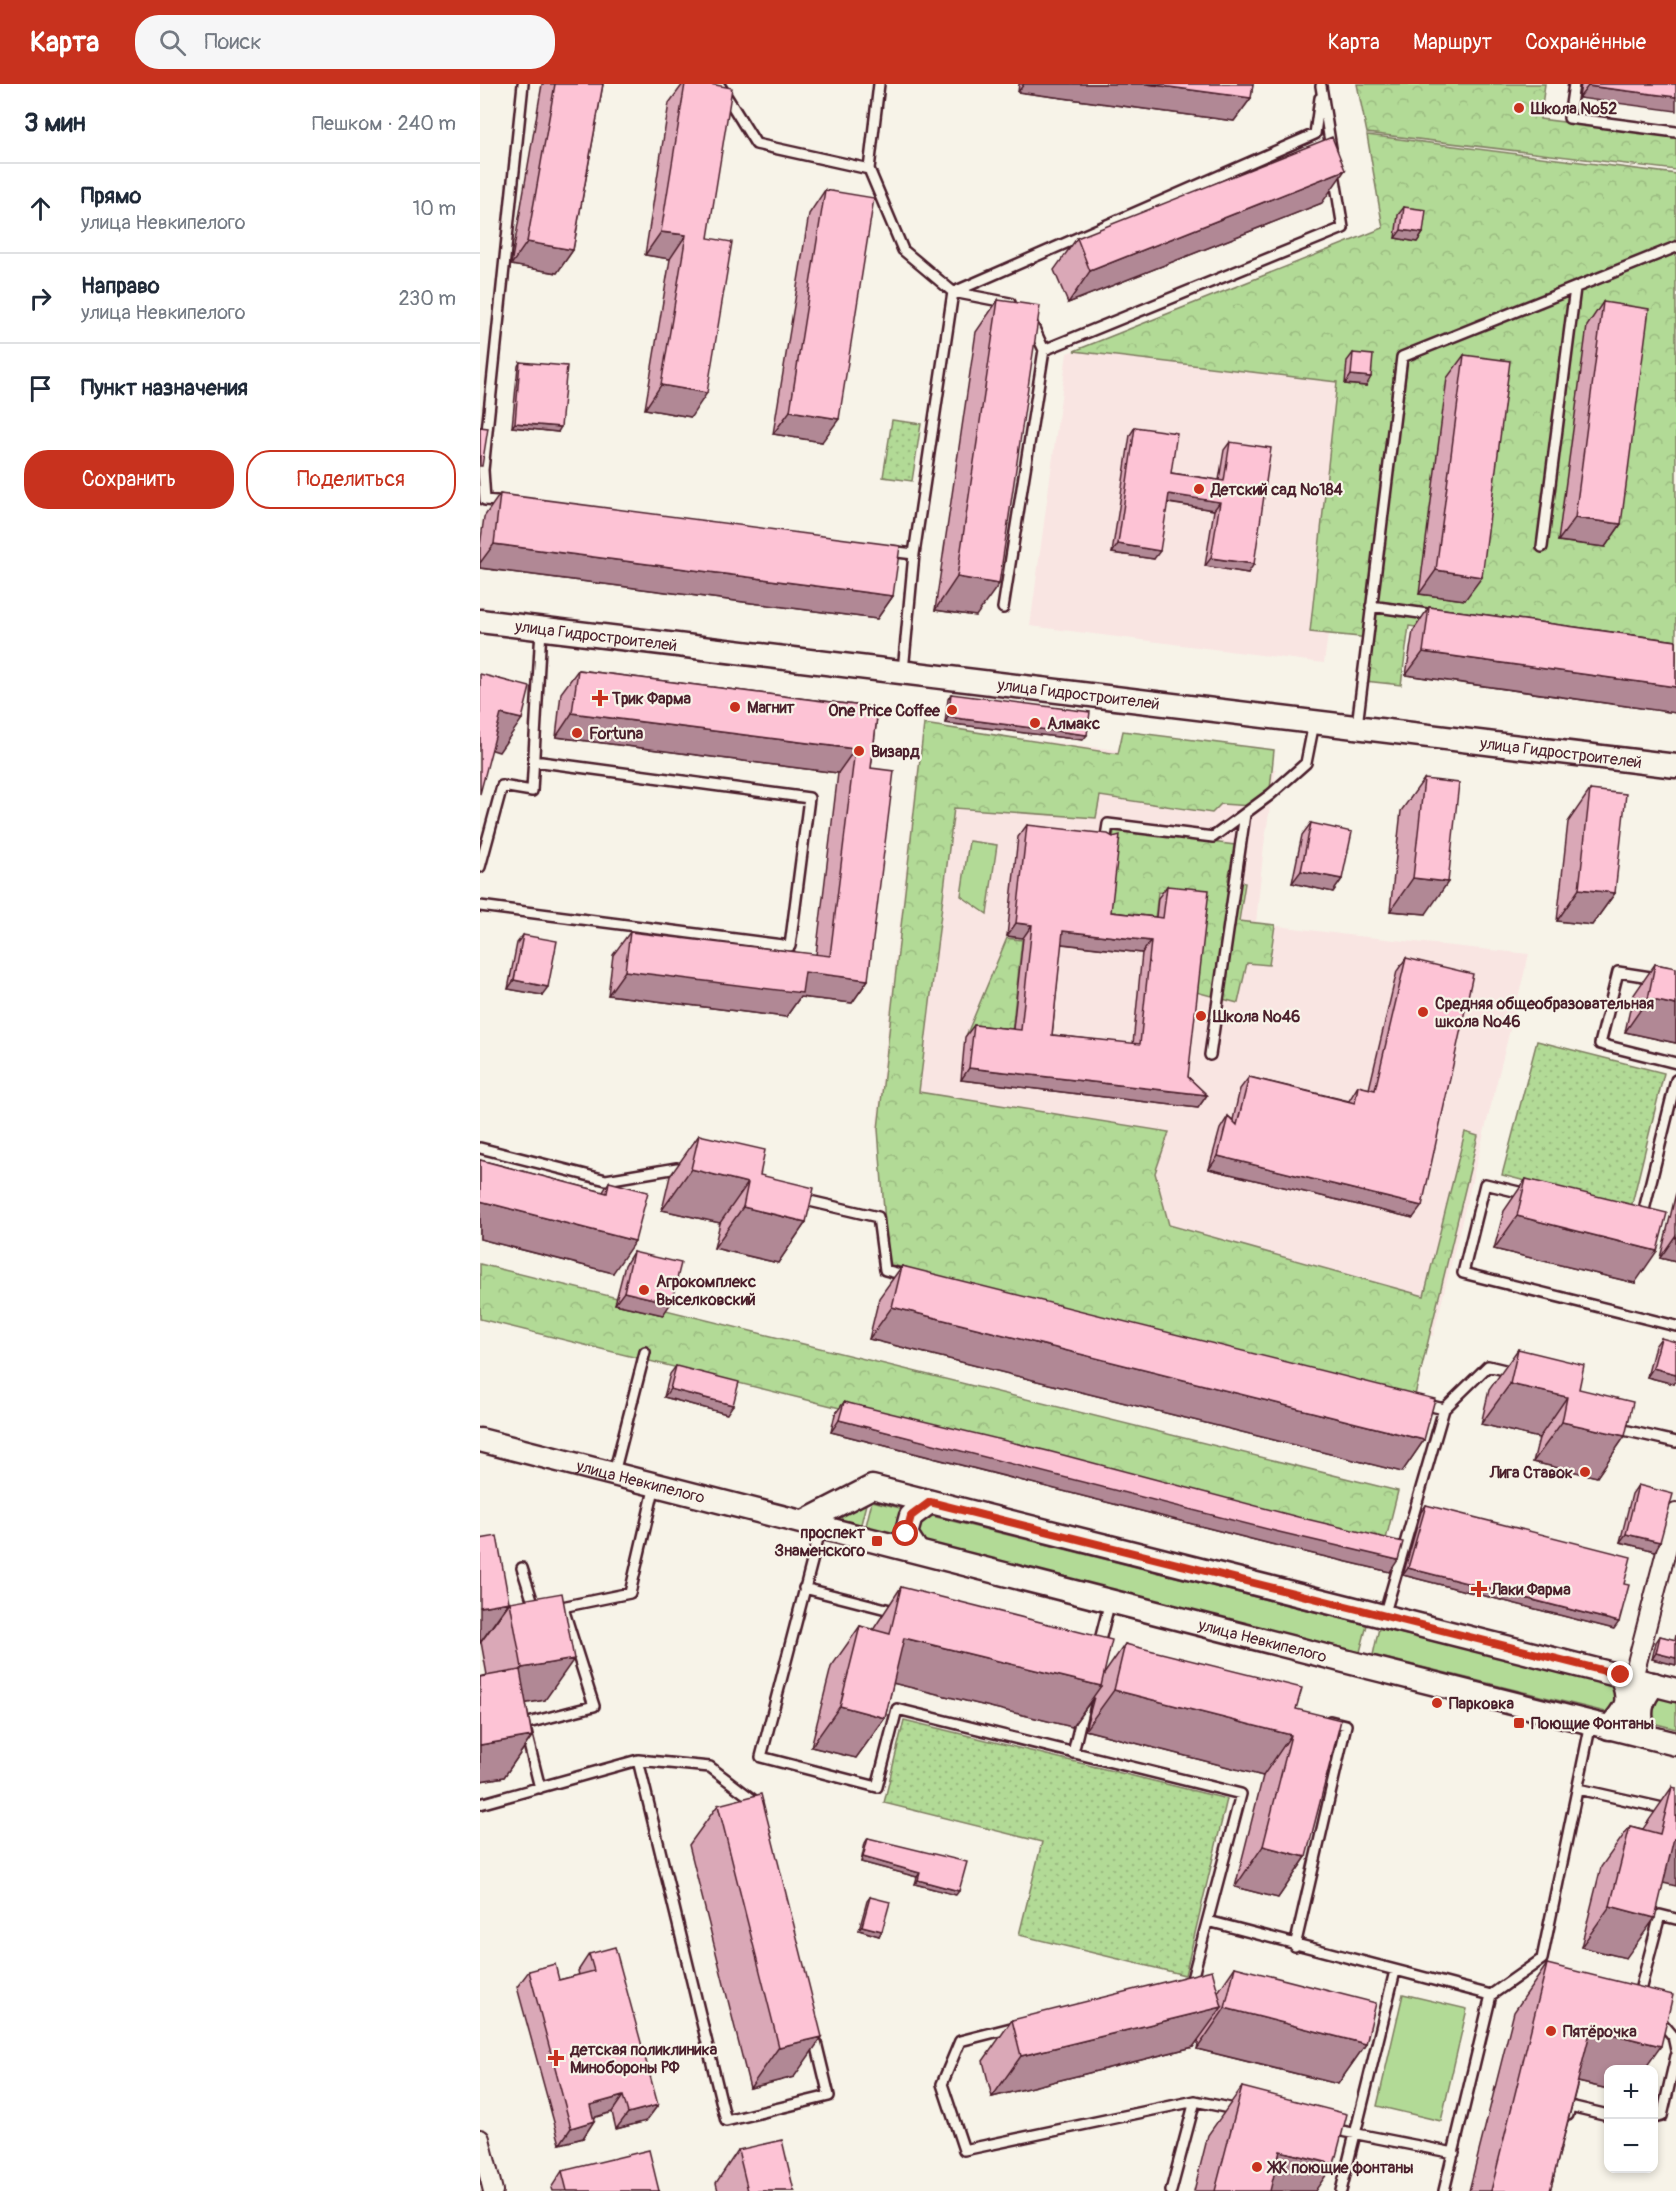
<!DOCTYPE html>
<html lang="ru">
<meta charset="utf-8">
<style>
:root{--surface:#fff;--page:#f6f6f7;--text:#1f2937;--muted:#747a83;--line:#e0e1e3;--accent:#c8321e}
body{margin:0;font-family:Pangolin,sans-serif;background:var(--page);color:var(--text)}
.controls{position:absolute;right:18px;bottom:18px;display:grid;overflow:hidden;border-radius:12px;box-shadow:0 3px 9px #0003}
.controls button{width:54px;height:54px;display:grid;place-items:center;padding:0;border:0;border-bottom:2px solid var(--line);background:var(--surface);color:var(--text);font:30px sans-serif}
.stop{position:absolute;width:18px;height:18px;margin:-14px;border:4px solid #c8321e;border-radius:50%;background:#fff}
.stop.end{background:#c8321e;border-color:#fff;box-shadow:0 2px 6px #0008}
.list{margin:0;padding:0;list-style:none}
h2{display:flex;justify-content:space-between;align-items:center;height:78px;margin:0;padding:0 24px;font-size:26px}
h2 small{font-size:20px;font-weight:400;color:var(--muted)}
.list li{display:grid;grid-template-columns:39px 1fr auto;gap:18px;align-items:center;box-sizing:border-box;height:90px;padding:0 24px;border-top:2px solid var(--line)}
.list b{display:block;font-size:22px;white-space:nowrap}
.list p{margin:0;font-size:20px;white-space:nowrap;color:var(--muted)}
.list em{font-size:20px;font-style:normal;color:var(--muted)}
.actions{display:flex;gap:12px;padding:18px 24px}
.actions a{flex:1;padding:14px 0;border:2px solid var(--accent);border-radius:24px;text-align:center;font-size:21px;color:var(--accent)}
.actions .main{background:var(--accent);color:#fff}
.icon{flex:none;width:33px;height:33px;fill:none;stroke:currentColor;stroke-width:2;stroke-linecap:round;stroke-linejoin:round}
.map{position:relative;flex:none;width:1196px;height:2107px;overflow:hidden}
header{display:flex;align-items:center;gap:36px;box-sizing:border-box;height:84px;padding:0 30px;background:var(--accent);color:#fff}
header strong{font-size:28px}
nav{display:flex;gap:33px;margin-inline-start:auto;font-size:21px}
.search{width:420px;height:54px;background:var(--page);display:flex;align-items:center;gap:15px;box-sizing:border-box;padding:0 21px;border-radius:24px;color:var(--muted);font-size:22px}
main{display:flex}
aside{flex:1;background:var(--surface)}
.map>svg:first-child{display:block}
</style>
<header>
<strong>Карта</strong>
<div class="search"><svg class="icon" aria-label="search" viewBox="0 0 24 24"><circle cx="10" cy="10" r="6"/><path d="M15 15l6 6"/></svg>Поиск</div>
<nav><a>Карта</a><a>Маршрут</a><a>Сохранённые</a></nav>
</header>
<main>
<aside>
<h2>3 мин<small>Пешком · 240 m</small></h2>
<ul class="list">
<li><svg class="icon" aria-label="ahead" viewBox="0 0 24 24"><path d="M12 20V5M6 11l6-6 6 6"/></svg><div><b>Прямо</b><p>улица Невкипелого</p></div><em>10 m</em></li>
<li><svg class="icon" aria-label="right" viewBox="0 0 24 24"><path d="M7 20v-9h11M14 6l5 5-5 5"/></svg><div><b>Направо</b><p>улица Невкипелого</p></div><em>230 m</em></li>
<li><svg class="icon" aria-label="arrive" viewBox="0 0 24 24"><path d="M6 21V4h12l-3 4 3 4H6"/></svg><div><b>Пункт назначения</b></div></li>
</ul>
<div class="actions"><a class="main">Сохранить</a><a>Поделиться</a></div>
</aside>
<div class="map">
<svg width="1196" height="2107" viewBox="0 0 1196 2107">
<defs>
<pattern id="forest-crowns" width="20" height="18" patternUnits="userSpaceOnUse" patternTransform="scale(1.5)"><rect width="20" height="18" fill="#b2da96"/><path d="M2 6a3 3 0 1 1 6 0M12 15a3 3 0 1 1 6 0" fill="none" stroke="#9bbb81"/></pattern>
<pattern id="park-dots" width="8" height="8" patternUnits="userSpaceOnUse" patternTransform="scale(1.5)"><rect width="8" height="8" fill="#b2da96"/><path d="M2 2h.1M6 6h.1" fill="none" stroke="#9bbb81" stroke-width="1.8" stroke-linecap="round"/></pattern>
</defs>
<rect width="100%" height="100%" fill="#f7f3e8"/>
<filter id="ink" filterUnits="userSpaceOnUse"><feTurbulence type="fractalNoise" baseFrequency=".0167" numOctaves="2"/><feDisplacementMap in="SourceGraphic" scale="12" xChannelSelector="R" yChannelSelector="G"/><feConvolveMatrix kernelMatrix="1 2 1 2 8 2 1 2 1" color-interpolation-filters="sRGB"/></filter>
<g filter="url(#ink)">
<path fill="#f9e5e2" d="M749,213L893,231L844,579L550,542L587,269Z
M462,645L796,685L784,761L776,839L868,851L1049,870L953,1252L422,1120L396,1045L440,662L459,664Z"/>
<path fill="#b2da96" stroke="#7e7c60" stroke-width="1.5" d="M489,757L517,761L507,830L481,812Z
M387,1416L380,1444L344,1435Z
M392,1417L428,1426L421,1455L385,1446Z
M444,1430L887,1541L880,1568L437,1458L438,1434Z
M899,1544L1136,1602L1135,1624L1130,1629L893,1571Z
M1178,1613L1196,1617V1645L1173,1639C1169,1631 1171,1619 1178,1613Z
M923,1910L987,1925L961,2037L897,2022Z"/>
<path fill="url(#forest-crowns)" stroke="#7e7c60" stroke-width="1.5" d="M877,0H1065L1060,35L1196,52V86L887,49Z
M887,51L1196,90V578L929,542L921,601L885,597L890,554L830,548L857,298L594,267L903,144Z
M444,640L638,670L643,647L794,666L790,706L772,722L741,720L732,729L620,712L616,734L474,724L439,1008L689,1048L675,1089L689,1141L944,1212L985,1048L998,1052L935,1311L408,1180L398,1045Z
M634,746L755,761L748,796L765,799L759,837L795,841L789,881L767,879L758,919L716,908L726,814L678,808L674,844L624,839Z
M527,854L542,856L531,957L486,952Z
M0,1180L918,1407L905,1459L0,1235Z"/>
<path fill="url(#park-dots)" stroke="#7e7c60" stroke-width="1.5" d="M412,336L441,340L432,397L403,393Z
M1057,957L1184,989L1151,1124L1022,1091Z
M424,1636L747,1715L705,1891L539,1851L562,1758L404,1719Z"/>
<g fill="none" stroke-linecap="round" stroke-linejoin="round">
<g stroke="#4a1f2b" stroke-width="14">
<path id="service" d="M230,0L240,2L276,60L389,85
M399,0L389,85L423,166L473,208L434,470L423,587
M1094,0L1089,34L1196,48
M841,2L851,64
M473,208L530,219
M474,208L835,50L840,14
M551,238L564,266L863,144L854,89
M27,418L5,416L3,386L43,0
M1062,463L1095,204
M409,467L434,470
M891,522L954,531
M523,524L564,266
M877,642L922,273L1196,163
M625,759L628,740L733,753L790,711L826,679L834,639
M0,783L22,702L52,707L61,545
M0,822L310,862L329,714L54,677
M1196,897L1138,888L1120,960L1196,979
M730,971L765,730
M0,1064L126,1096L197,1084L206,1086
M1047,1110L1005,1100L983,1189L1196,1242
M321,1115L398,1133L405,1186L428,1192
M1162,1134L1196,996
M943,1320L964,1325L1008,1282L1033,1288
M1135,1344L1196,1358
M134,1389L165,1268
M341,1443L281,1673L397,1703L417,1625L761,1710L711,1899L709,1900
M42,1484L55,1525
M324,1504L418,1528
M72,1525L150,1509L175,1401
M904,1532L964,1325
M618,1564L630,1517
M593,1669L605,1618
M158,1676L246,2037L349,2012L334,1950
M60,1704L44,1640L114,1622L83,1524
M1098,1705L1196,1727
M0,1720L158,1676L230,1683L276,1718L277,1721
M728,1837L1011,1911L1062,1875L1111,1639
M815,1862L866,1641L850,1637
M1158,1914L1180,1831L1196,1835
M1178,1934L1193,1952L1196,1966
M535,1943L480,1957L462,2000L484,2066L715,2017L759,2026
M1088,2031L1090,2022L1128,2031
M1174,2034L1182,2032L1196,1972
M852,2045L974,2069
M691,2107L715,2017
M861,2107L915,1887
M964,2107L1011,1911"/>
</g>
<g stroke="#4a1f2b" stroke-width="22">
<path id="minor" d="M1153,1594L1196,1429
M0,2055L13,2107"/>
</g>
<g stroke="#4a1f2b" stroke-width="27">
<g id="tertiary">
<path id="s1" d="M0,537L1196,682"/>
<path id="s2" d="M0,1356L884,1582L1196,1660"/>
<path d="M324,1438L392,1403L1196,1606"/>
<path d="M437,1467L426,1450L431,1432L450,1418"/>
<path d="M1129,1644C1148,1622 1151,1619 1141,1591"/>
<path d="M1164,1652C1159,1628 1159,1619 1174,1600"/>
</g>
</g>
<use href="#service" stroke="#f7f3e8" stroke-width="9"/>
<use href="#minor" stroke="#f7f3e8" stroke-width="18"/>
<use href="#tertiary" stroke="#f7f3e8" stroke-width="22"/>
</g>
<path fill="#daa8b7" stroke="#4a1f2b" stroke-width="1.5" fill-rule="evenodd" d="M62,0H123L93,166L77,189L31,181Z
M203,0H230L228,154L211,333L165,325L190,175L165,171L189,19Z
M539,0H773L771,14L754,37L538,8Z
M1101,0H1196L1099,14Z
M345,106L342,358L293,350L329,130Z
M842,119L588,219L574,186L597,154Z
M924,123L943,149L937,158L915,154L918,131Z
M518,216L496,532L455,526L496,248Z
M1123,218L1141,440L1125,463L1078,457L1107,242Z
M873,269L886,302L865,300L867,277Z
M984,271L985,516L939,510L967,294Z
M40,278L78,348L32,343L38,282Z
M655,343L691,389L739,396L744,366L750,358L768,489L725,482L734,426L687,419L674,475L632,469L650,351Z
M20,410L413,512L397,535L0,484V462L4,433Z
M949,523L1196,557V629L926,591L933,547Z
M98,586L398,624L391,684L388,896L372,919L320,913L306,933L128,911L133,871L150,848L336,871L358,689L76,653L81,609Z
M471,610L603,656L465,639L468,615Z
M944,695L946,830L910,827L921,727Z
M1110,706L1135,809L1112,841L1077,837L1088,738Z
M831,739L862,795L853,808L812,799L822,751Z
M547,741L631,828L676,833L678,814L687,802L708,993L727,1011L718,1024L481,996L485,953L494,941L533,945L543,854L527,852L538,753ZM581,860L662,869L653,960L572,951Z
M43,851L62,911L28,905L37,859Z
M926,874L933,1134L729,1085L740,1045L748,1032L753,1036L760,1005L769,993L869,1017L870,1015L878,1002L889,1005L917,887Z
M1175,880L1196,884V959L1145,948L1153,912Z
M219,1051L280,1091L326,1138L298,1179L234,1164L240,1139L182,1126L190,1092Z
M0,1076L123,1108L129,1098L133,1189L0,1155Z
M1046,1095L1155,1199L1014,1165L1024,1127Z
M1196,1109V1178L1180,1174Z
M153,1168L183,1231L135,1220L145,1181Z
M422,1182L944,1356L922,1388L389,1255L399,1214Z
M1181,1254L1194,1300L1167,1293L1175,1262Z
M1038,1265L1145,1352L1117,1393L1053,1378L1059,1354L1001,1340L1009,1306Z
M196,1282L247,1330L184,1313L190,1290Z
M364,1318L910,1488L791,1460L351,1348L355,1330Z
M1158,1401L1180,1458L1175,1467L1140,1458L1152,1410Z
M946,1421L1134,1545L923,1491L941,1428Z
M421,1503L624,1590L645,1560L816,1625L826,1773L798,1814L755,1803L783,1692L605,1646L614,1613L592,1643L413,1599L405,1634L376,1674L331,1663L351,1583L380,1542L393,1546Z
M30,1518L65,1616L46,1619L52,1652L24,1693L0,1697V1593L7,1591L1,1558Z
M1196,1551V1581L1172,1575L1176,1558L1180,1552L1195,1556Z
M1192,1703L1183,1799L1146,1874L1101,1863L1121,1783L1150,1742L1163,1745Z
M238,1721L314,1993L270,2004L209,1761Z
M388,1754L476,1811L435,1800L437,1793L381,1778L385,1759Z
M390,1813L399,1852L379,1846L387,1817Z
M109,1870L178,2021L166,2037L136,2045L132,2028L113,2034L114,2037L103,2054L80,2060L37,1903L49,1887L79,1896L99,1891L98,1887Z
M1067,1880L1128,2005L1098,1998L1070,2107H989L1034,1928Z
M755,1883L886,1960L858,2000L717,1965L719,1954L713,1963L512,2013L503,1977L532,1936L738,1908Z
M762,2003L835,2107H714L728,2051Z
M258,2066L314,2107H238L236,2099Z
M82,2087L179,2107H72L71,2104Z"/>
<path fill="#b18895" stroke="#4a1f2b" stroke-width="1.5" d="M544,0H667L771,14L754,37L538,8Z
M1108,2L1196,13V27L1099,14Z
M865,86L842,119L588,219L610,187Z
M921,146L943,149L937,158L915,154Z
M181,148L206,151L190,175L165,171Z
M47,158L93,166L77,189L31,181Z
M871,291L891,293L886,302L865,300Z
M181,301L227,309L211,333L165,325Z
M310,327L359,335L342,358L293,350Z
M35,339L81,343L78,348L32,343Z
M689,410L740,418L734,426L683,418Z
M1095,434L1141,440L1125,463L1078,457Z
M14,460L413,512L397,535L0,484V479Z
M638,460L680,467L674,475L632,469Z
M731,474L774,480L768,489L725,482Z
M956,486L1002,493L985,516L939,510Z
M477,493L519,500L496,532L455,526Z
M943,568L1196,603V629L926,591Z
M92,629L375,665L358,689L76,653Z
M21,630L42,635L19,668L0,662Z
M468,633L607,651L603,656L465,639Z
M821,787L862,795L853,808L812,799Z
M933,794L968,798L946,830L910,827Z
M1099,805L1135,809L1112,841L1077,837Z
M536,839L552,841L543,854L527,852Z
M583,847L671,857L662,869L574,859Z
M145,887L325,888L388,896L372,919L320,913L306,933L128,911Z
M34,896L68,903L62,911L28,905Z
M1168,915L1196,921V959L1145,948Z
M489,984L727,1011L718,1024L481,996Z
M738,1072L942,1122L933,1134L729,1085Z
M211,1085L268,1099L240,1139L182,1126Z
M0,1117L155,1157L133,1189L0,1155Z
M263,1123L326,1138L298,1179L234,1164Z
M1037,1132L1177,1167L1155,1199L1014,1165Z
M1196,1151V1178L1180,1174Z
M144,1208L191,1219L183,1231L135,1220Z
M412,1223L944,1356L922,1388L389,1255Z
M1173,1284L1196,1290V1297L1194,1300L1167,1293Z
M1030,1300L1087,1313L1059,1354L1001,1340Z
M190,1305L253,1321L247,1330L184,1313Z
M359,1336L918,1476L910,1488L791,1460L351,1348Z
M1082,1338L1145,1352L1117,1393L1053,1378Z
M1146,1450L1180,1458L1175,1467L1140,1458Z
M928,1484L1139,1538L1134,1545L923,1491Z
M29,1518L0,1559V1523Z
M424,1554L621,1602L592,1643L396,1595Z
M1176,1569L1196,1574V1581L1172,1575Z
M94,1575L65,1616L13,1625L42,1584Z
M634,1606L811,1651L783,1692L605,1646Z
M360,1622L405,1634L376,1674L331,1663Z
M52,1652L24,1693L0,1697V1661Z
M1194,1754L1196,1755V1802L1166,1795Z
M783,1762L826,1773L798,1814L755,1803Z
M383,1773L440,1789L437,1793L381,1778Z
M438,1796L479,1807L476,1811L435,1800Z
M1130,1822L1175,1834L1146,1874L1101,1863Z
M382,1842L402,1847L399,1852L379,1846Z
M742,1923L713,1963L512,2013L541,1972Z
M745,1924L886,1960L858,2000L717,1965Z
M1111,1945L1181,1962L1164,1986H1128V2005L1077,1993Z
M342,1953L314,1993L270,2004L299,1963Z
M143,2012L132,2028L99,2038L110,2021Z
M178,2021L166,2037L136,2045L148,2029Z
M114,2037L103,2054L80,2060L91,2044Z
M800,2067L854,2080L835,2107H772Z"/>
<path fill="#fdc3d5" stroke="#4a1f2b" stroke-width="1.5" fill-rule="evenodd" d="M75,0H123L93,166L47,158Z
M205,0H230L252,4L228,154L252,158L227,309L181,301L206,151L181,148Z
M667,0H773L771,14Z
M1108,0H1196V13L1108,2Z
M852,53L865,86L610,187L597,154Z
M345,106L394,114L359,335L310,327Z
M924,123L946,126L943,149L921,146Z
M518,216L560,222L519,500L477,493Z
M1123,218L1169,225L1141,440L1095,434Z
M873,269L893,271L891,293L871,291Z
M984,271L1030,277L1002,493L956,486Z
M40,278L87,282L81,343L35,339Z
M0,343L8,344L2,382H0Z
M655,343L697,349L691,389L744,397L750,358L791,364L774,480L731,474L740,418L689,410L680,467L638,460Z
M20,410L420,462L413,512L14,460Z
M949,523L1196,557V603L943,568Z
M98,586L398,624L391,684L414,687L388,896L325,888L322,909L145,887L150,848L350,872L375,665L92,629Z
M0,590L50,603L42,635L21,630L0,710Z
M471,610L610,628L607,651L468,633Z
M944,695L979,699L968,798L933,794Z
M1110,706L1146,710L1135,809L1099,805Z
M831,739L872,748L862,795L821,787Z
M547,741L628,750L633,753L640,751L631,828L683,834L687,802L729,806L708,993L727,1011L489,984L494,941L541,946L552,841L536,839ZM583,847L671,857L660,960L572,951Z
M43,851L77,857L68,903L34,896Z
M926,874L993,890L942,1122L738,1072L748,1032L757,1041L769,993L875,1019L878,1002L895,1006Z
M1175,880L1196,884V921L1168,915Z
M219,1051L285,1066L280,1091L334,1104L326,1138L263,1123L268,1099L211,1085Z
M0,1076L127,1109L129,1098L168,1108L155,1157L0,1117Z
M1046,1095L1187,1129L1177,1167L1037,1132Z
M153,1168L201,1179L191,1219L144,1208Z
M422,1182L955,1315L944,1356L412,1223Z
M1181,1254L1196,1258V1290L1173,1284Z
M1038,1265L1104,1281L1099,1305L1153,1318L1145,1352L1082,1338L1087,1313L1030,1300Z
M196,1282L259,1298L253,1321L190,1305Z
M364,1318L568,1367L818,1433L923,1458L918,1476L799,1448L359,1336Z
M1158,1401L1193,1410L1180,1458L1146,1450Z
M946,1421L1151,1473L1144,1500L1149,1501L1139,1538L928,1484Z
M17,1452L29,1518L0,1523V1455Z
M421,1503L632,1556L621,1602L424,1554L405,1634L360,1622L380,1542L410,1550Z
M82,1509L94,1575L42,1584L30,1518Z
M1180,1552L1196,1556V1574L1176,1569Z
M645,1560L822,1604L816,1625L861,1636L826,1773L783,1762L811,1651L634,1606Z
M40,1586L52,1652L0,1661V1593Z
M1192,1703L1196,1704V1755L1194,1754L1175,1834L1130,1822L1150,1742L1180,1750Z
M281,1710L342,1953L299,1963L238,1721Z
M388,1754L487,1778L479,1807L438,1796L440,1789L383,1773Z
M390,1813L410,1818L402,1847L382,1842Z
M135,1863L178,2021L148,2029L143,2012L110,2021L114,2037L91,2044L49,1887L75,1880L79,1896L114,1887L109,1870Z
M1067,1880L1193,1911L1181,1962L1111,1945L1070,2107H1011Z
M755,1883L896,1919L886,1960L745,1924Z
M732,1886L742,1923L541,1972L532,1936Z
M762,2003L867,2030L854,2080L800,2067L790,2107H735Z
M302,2056L314,2107H268L258,2066Z
M169,2066L179,2107H87L82,2087Z"/>
</g>
<g fill="none" stroke-linecap="round" stroke-linejoin="round" filter="url(#ink)">
<path stroke="#c8321e" stroke-width="8" d="M426,1450L431,1432L450,1418L1141,1591"/>
</g>
<g fill="#c8321e" stroke="#f7f3e8" stroke-width="2">
<circle cx="1039" cy="24" r="6"/>
<circle cx="719" cy="405" r="6"/>
<path d="M117 605h6v6h6v6h-6v6h-6v-6h-6v-6h6z"/>
<circle cx="255" cy="623" r="6"/>
<circle cx="472" cy="626" r="6"/>
<circle cx="555" cy="639" r="6"/>
<circle cx="97" cy="649" r="6"/>
<circle cx="379" cy="667" r="6"/>
<circle cx="943" cy="928" r="6"/>
<circle cx="721" cy="932" r="6"/>
<circle cx="164" cy="1206" r="6"/>
<circle cx="1105" cy="1388" r="6"/>
<rect x="391" y="1451" width="12" height="12" rx="3"/>
<path d="M996 1496h6v6h6v6h-6v6h-6v-6h-6v-6h6z"/>
<circle cx="957" cy="1619" r="6"/>
<rect x="1033" y="1633" width="12" height="12" rx="3"/>
<circle cx="1071" cy="1947" r="6"/>
<path d="M73 1965h6v6h6v6h-6v6h-6v-6h-6v-6h6z"/>
<circle cx="777" cy="2083" r="6"/>
</g>
<g text-anchor="middle" stroke-width="4.5" stroke-linejoin="round" paint-order="stroke">
<g font-size="16" font-weight="bold" fill="#4a1f2b" stroke="#f7f3e8" text-anchor="start">
<text x="1051" y="30">Школа №52</text>
<text x="731" y="411">Детский сад №184</text>
<text x="132" y="620">Трик Фарма</text>
<text x="267" y="629">Магнит</text>
<text x="460" y="632" text-anchor="end">One Price Coffee</text>
<text x="567" y="645">Алмакс</text>
<text x="109" y="655">Fortuna</text>
<text x="391" y="673">Визард</text>
<text x="955" y="925">Средняя общеобразовательная<tspan x="955" dy="18">школа №46</tspan></text>
<text x="733" y="938">Школа №46</text>
<text x="176" y="1203">Агрокомплекс<tspan x="176" dy="18">Выселковский</tspan></text>
<text x="1093" y="1394" text-anchor="end">Лига Ставок</text>
<text x="385" y="1454" text-anchor="end">проспект<tspan x="385" dy="18">Знаменского</tspan></text>
<text x="1011" y="1511">Лаки Фарма</text>
<text x="969" y="1625">Парковка</text>
<text x="1051" y="1645">Поющие Фонтаны</text>
<text x="1083" y="1953">Пятёрочка</text>
<text x="90" y="1971">детская поликлиника<tspan x="90" dy="18">Минобороны РФ</tspan></text>
<text x="789" y="2089">ЖК поющие фонтаны</text>
</g>
<g font-size="16" fill="#4a1f2b" stroke="#f7f3e8">
<text dy="6" stroke="none"><textPath href="#s1" startOffset="117">улица Гидростроителей</textPath></text>
<text dy="6" stroke="none"><textPath href="#s1" startOffset="603">улица Гидростроителей</textPath></text>
<text dy="6" stroke="none"><textPath href="#s1" startOffset="1089">улица Гидростроителей</textPath></text>
<text dy="6" stroke="none"><textPath href="#s2" startOffset="166">улица Невкипелого</textPath></text>
<text dy="6" stroke="none"><textPath href="#s2" startOffset="808">улица Невкипелого</textPath></text>
</g>
</g>
</svg>
<div class="controls">
<button>+</button>
<button>−</button>
</div>
<div class="stop" style="left:426px;top:1450px"></div>
<div class="stop end" style="left:1141px;top:1591px"></div>
</div>
</main>
